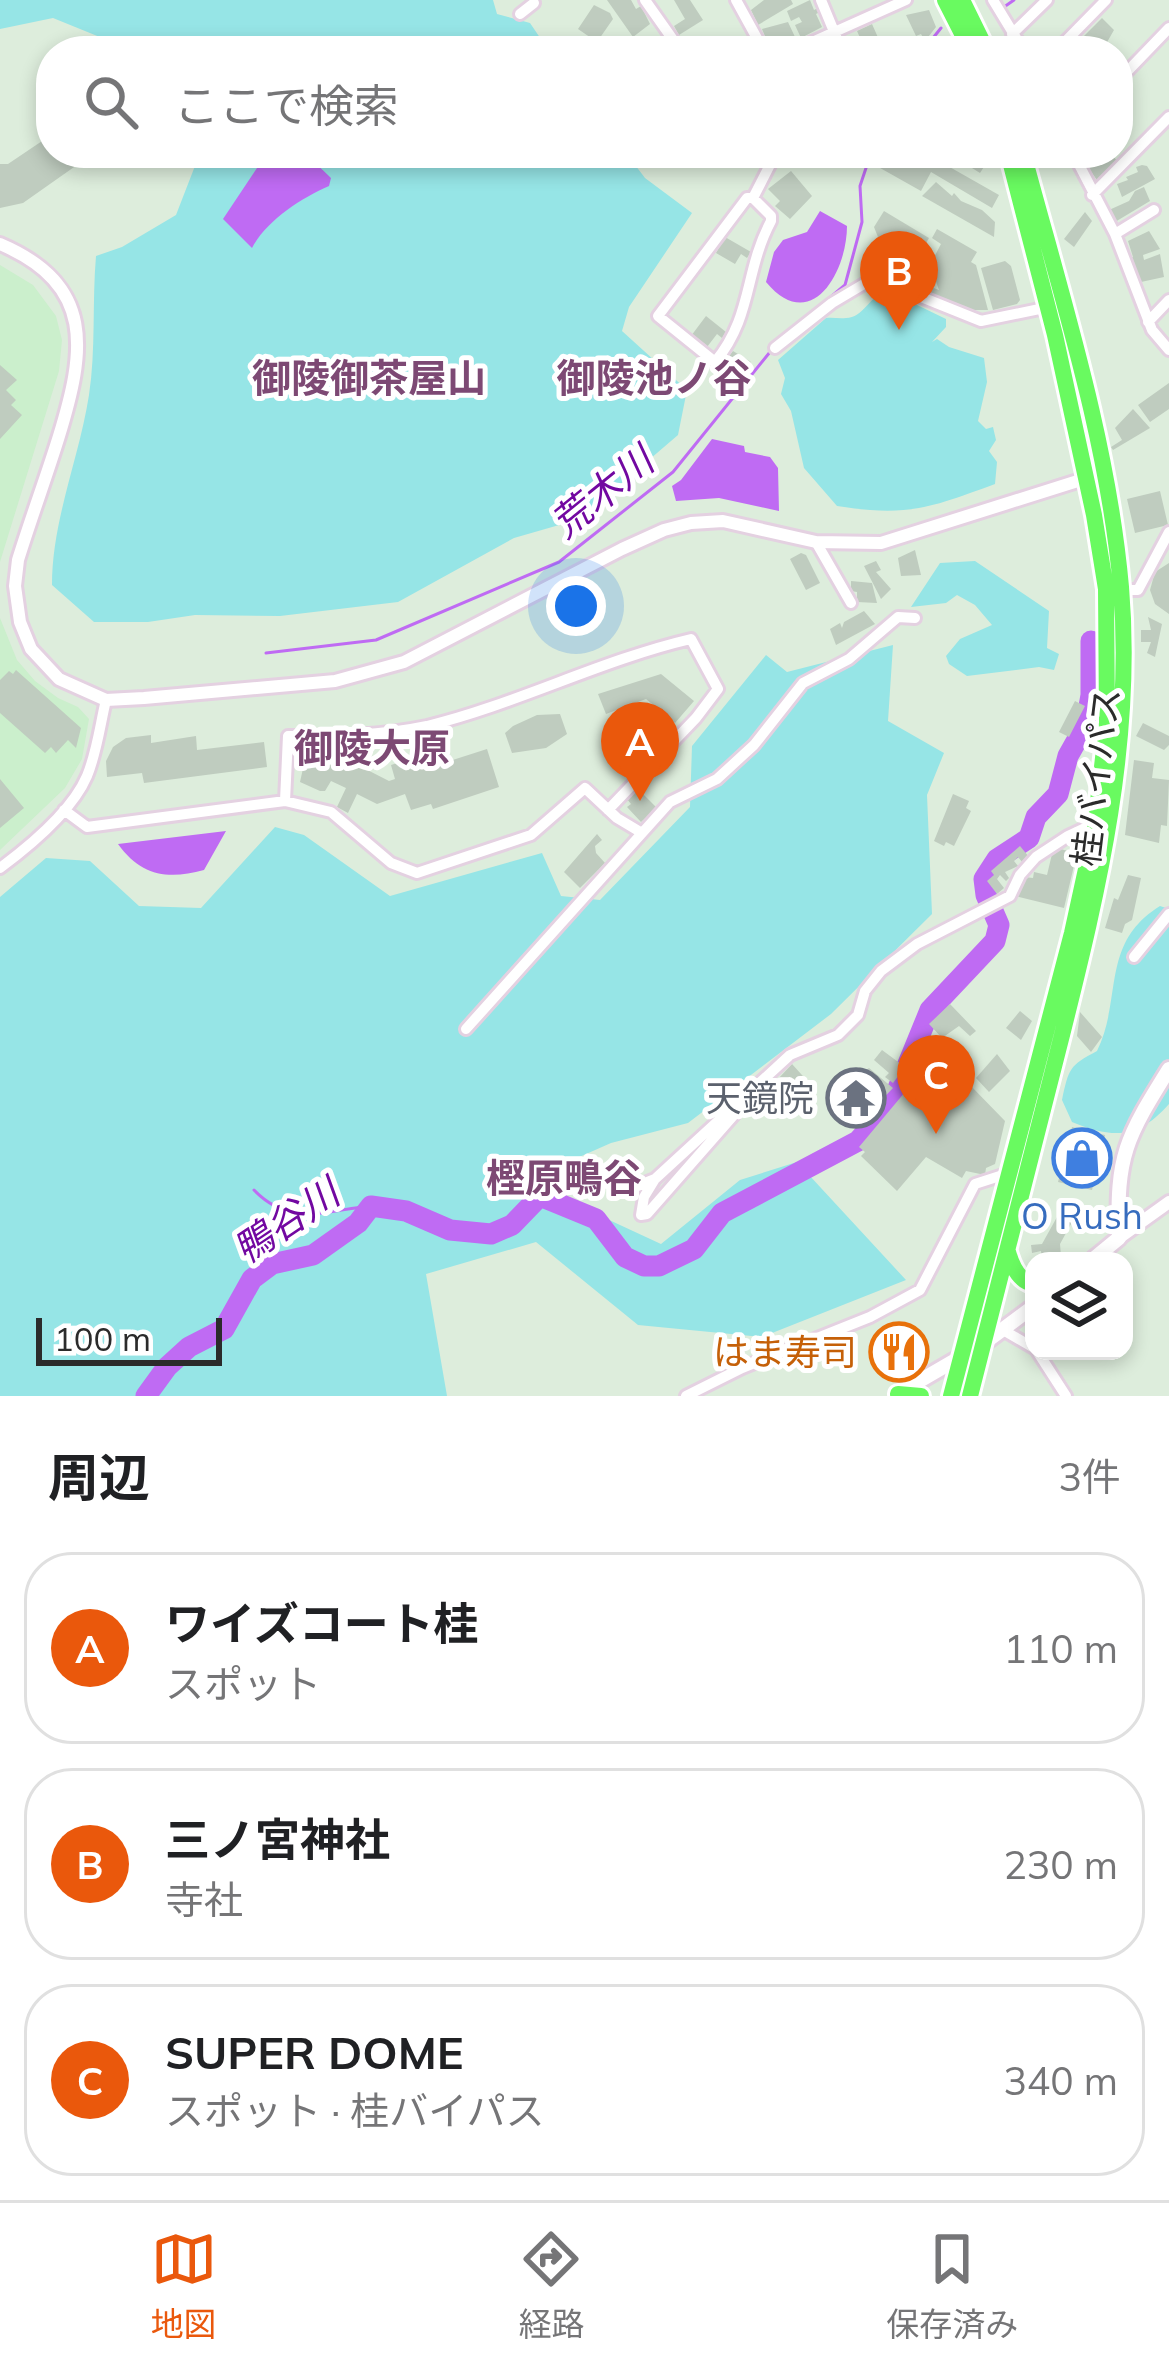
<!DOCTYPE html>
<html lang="ja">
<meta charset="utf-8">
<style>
:root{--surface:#fff;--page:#f2f2f2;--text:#202124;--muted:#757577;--line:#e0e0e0;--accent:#ea580c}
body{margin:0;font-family:Mulish,"Noto Sans JP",sans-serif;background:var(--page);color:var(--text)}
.controls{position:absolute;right:36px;bottom:36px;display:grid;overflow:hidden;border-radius:24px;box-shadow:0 6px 18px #0003}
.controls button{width:108px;height:108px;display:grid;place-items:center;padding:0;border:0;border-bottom:3px solid var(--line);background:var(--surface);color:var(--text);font:60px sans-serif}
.scale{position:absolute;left:36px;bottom:30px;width:186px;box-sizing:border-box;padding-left:12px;border:6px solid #2b2b2b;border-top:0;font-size:33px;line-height:42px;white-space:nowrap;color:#2b2b2b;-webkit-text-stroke:9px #fff;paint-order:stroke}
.you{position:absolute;left:576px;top:606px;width:42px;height:42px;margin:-30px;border:9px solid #fff;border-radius:50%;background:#1a73e8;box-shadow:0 0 0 18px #1a73e833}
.badge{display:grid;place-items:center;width:78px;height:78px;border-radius:50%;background:var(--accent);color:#fff;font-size:39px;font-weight:700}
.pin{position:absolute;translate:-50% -99px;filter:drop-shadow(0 3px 6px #0008)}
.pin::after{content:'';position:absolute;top:63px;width:42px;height:36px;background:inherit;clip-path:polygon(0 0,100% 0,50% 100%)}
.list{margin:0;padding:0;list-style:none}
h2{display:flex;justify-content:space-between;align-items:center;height:156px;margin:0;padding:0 48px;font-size:51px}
h2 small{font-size:39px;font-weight:400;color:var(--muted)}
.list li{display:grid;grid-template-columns:78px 1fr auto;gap:36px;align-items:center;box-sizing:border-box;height:192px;margin:0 24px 24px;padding:0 24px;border:3px solid var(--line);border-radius:48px}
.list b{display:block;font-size:45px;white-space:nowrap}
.list p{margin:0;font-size:39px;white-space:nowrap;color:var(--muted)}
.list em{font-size:39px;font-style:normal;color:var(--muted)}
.icon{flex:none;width:66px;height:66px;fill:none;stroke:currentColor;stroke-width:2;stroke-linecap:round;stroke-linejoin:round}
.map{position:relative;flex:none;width:1169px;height:1396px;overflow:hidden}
.search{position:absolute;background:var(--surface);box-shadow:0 6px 18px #0003;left:36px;right:36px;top:36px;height:132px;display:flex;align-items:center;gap:30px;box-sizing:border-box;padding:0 42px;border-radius:48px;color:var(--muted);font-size:45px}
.sheet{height:804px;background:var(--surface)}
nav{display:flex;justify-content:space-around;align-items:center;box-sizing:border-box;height:168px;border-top:3px solid var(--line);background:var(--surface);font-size:33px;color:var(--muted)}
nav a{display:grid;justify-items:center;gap:6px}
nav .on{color:var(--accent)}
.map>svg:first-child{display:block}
</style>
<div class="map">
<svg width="1169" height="1396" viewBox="0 0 1169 1396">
<rect width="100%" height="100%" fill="#ddeddc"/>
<path fill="#cbefcc" d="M0,265L33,285L56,316L62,340L59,371L0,562Z
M0,618L17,660L35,681L58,698L78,707L89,719L82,759L65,788L0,850Z"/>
<path fill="#96e5e6" d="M0,0H493L497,14L530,23L549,51H155L117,44L53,18L0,29Z
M200,153H626L645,178L692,213L629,307L622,331L687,390L678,435L580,519L514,538L398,602L280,616L195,615L148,622H94L52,585C52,520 79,459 89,395C96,350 92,302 96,256L122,247L176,215Z
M886,290L946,319V327L932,342L937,339L949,347L984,358L987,382L978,421L986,429L993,427L996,440L989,451L997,462L995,484C930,508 907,517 837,506L804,468L791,411L781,394L785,378L778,360L826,318C833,317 839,319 846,318C863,318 870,296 886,290Z
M975,561L1049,611L1047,648L1059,654L1054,670L1039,667L967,676L949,664L946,656L960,639L992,625L975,605L957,595L946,603L911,607L940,563Z
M893,645L888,721L944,753L927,795L932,914L831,1014L688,1123L611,1143L525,1181L661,1244L740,1180L797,1162L906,1280L762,1337L638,1325L536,1242L426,1274L447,1396H0V897L46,858L90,861L139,906L201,908L275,827L304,835L390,896L542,853L561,896L600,900L690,807L692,746L766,655L787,672Z
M1160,906L1169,909V1104C1138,1139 1114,1139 1072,1122L1062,1100C1069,1068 1069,1066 1097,1051C1123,998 1100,943 1160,906Z"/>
<path fill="#bf6bf3" d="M267,153H305L331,178L329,186C301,198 266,221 252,248L223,219Z
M820,211L847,226C847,272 811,336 766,282L774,252L783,240L807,232Z
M712,439L744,446L745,452L770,457L778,468L779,511L719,498L676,501L672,486L681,480Z
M226,831L204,870C168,880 141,876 118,844Z"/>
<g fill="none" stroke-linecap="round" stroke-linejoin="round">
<path stroke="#bf6bf3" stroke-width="3" d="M1004,7L1014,0
M913,51L929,43L941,28
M826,301L845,285L862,222L860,186L871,153
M779,339L809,315
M266,653L376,640L559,562L673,472L770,352
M254,1190C291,1228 326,1210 371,1206"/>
<path stroke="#bf6bf3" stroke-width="21" d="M146,1396L167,1367L189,1347L224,1329L252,1279L272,1264L313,1255L358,1223L371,1206L406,1211L450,1230L491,1234L512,1225L540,1196L596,1219L625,1257L644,1266H659L694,1249L722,1213L858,1141L892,1103L930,1010L995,941L999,925L986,895L984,879L997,859L1029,838L1036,817L1058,794L1068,756L1086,724L1091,695V641"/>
</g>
<path fill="#bfccbf" d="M607,0H631L636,9L641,6L650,24L633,37Z
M674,0H690L703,20L679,35L674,26L685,19Z
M764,0H791L793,4L758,25L751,10Z
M810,0L814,10L818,8L820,12L816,14L822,27L801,38L795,25L802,22L799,17L791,21L787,11Z
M594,5L610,13L613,19L597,42L578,29Z
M929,10L936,27L925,41L921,34L916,36L906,15Z
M1102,18L1114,30L1106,44L1091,51L1080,40Z
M788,22L795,37L777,49L774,44L769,46L762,29Z
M872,24L884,51H866L857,31Z
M51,135V153H94L23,203L0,208V164H8Z
M879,153H895L914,164L899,153H925L999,195L992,208L931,172L921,191L873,164Z
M948,153H986L991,156L980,173Z
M1104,153H1110L1120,164L1097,180L1087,166Z
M1142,165L1147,166L1155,179L1122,197L1117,184L1128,180L1126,177L1138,172L1136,167Z
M791,171L812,196L790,219L775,206L780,201L768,189Z
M936,182L952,196L954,193L961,201L982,210L995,222L994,237L922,196Z
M1144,187L1150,201L1115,222L1109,210L1129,201L1135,191Z
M884,211L929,238L906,277L869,254L878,237L874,227Z
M1085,212L1092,221L1074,247L1064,239Z
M937,229L977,252L971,262L976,265L988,310H972L927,292L931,287L939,290L930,265L941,244L932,238Z
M1149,231L1160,249L1143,255L1144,260L1160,254L1164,277L1141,282L1130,258L1133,257L1128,241Z
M725,237L751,252L747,258L741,254L735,264L716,253Z
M1005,261L1011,266L1020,300L1017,304L993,310L981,268Z
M706,316L726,332L722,338L717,334L707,347L691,336Z
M733,351L751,362L746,367L742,364L727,383L723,382L716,373Z
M0,365L17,380L6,390L16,400L11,405L22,415L0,439Z
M1169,383V409L1150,422L1138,405Z
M1133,409L1150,428L1113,450L1111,447L1122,440L1115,428Z
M1160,491L1168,525L1135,533L1127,499Z
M915,550L921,575L901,576L898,558Z
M801,553L806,555L820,583L806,590L790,559Z
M876,561L881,570L876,572L891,589L881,599L864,566Z
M1169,563V614L1155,604L1150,590L1155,572Z
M851,581L872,583L877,603L857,602V592L851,591Z
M864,611L875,624L836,645L830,629L840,623L842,628L844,622Z
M1148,617L1162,624L1155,657L1147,653L1151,642H1141V630H1151Z
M16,670L81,728L76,748L68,740L56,753L51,747L45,753L0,713V680L9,671L13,674Z
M661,674L694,701L675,723L646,699L606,714L598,694Z
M1075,701L1085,706L1069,737L1059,732Z
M560,714L567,734L546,748L512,753L505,733L513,726L537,715Z
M1143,723L1169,736V745L1164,750L1136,736Z
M151,735V743L196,736L197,750L264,742L267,767L144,783L142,773L107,777L106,761L113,747L126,738Z
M487,749L499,787L433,809L431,804L411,810L405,794L377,804L357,794L348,813L337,807L346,788L331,781L325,791H320L300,782L304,764L315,752L335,761L338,755L389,781L395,779L391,765L429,753L434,766Z
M1134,760L1154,763L1152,778L1169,780L1167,826L1161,825L1159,843L1125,835Z
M0,779L24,808L0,828Z
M642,784L646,788L642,793L657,808L641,822L627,807L631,804L627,799Z
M953,794L969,801L966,808L971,811L954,846L946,842L944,846L934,841Z
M597,834L602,840L595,846L596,853L605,863L580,888L564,872Z
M1020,846L1029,857L1022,862L1018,857L1014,861L1018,866L1005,872L1009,878L1006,881L1000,875L997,879L1004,888L997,894L987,881L994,875L991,871Z
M1060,849L1077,853L1064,908L1015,896L1024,877L1033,878L1034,872L1047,875L1052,854Z
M1128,875L1141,878L1132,920L1125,924L1122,933L1105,928L1114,898L1118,900Z
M950,1004L976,1031L970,1036L959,1026L942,1038L929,1024Z
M1020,1011L1032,1021L1021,1040L1006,1028Z
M1080,1012L1102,1037L1091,1052L1077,1036Z
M882,1050L905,1067L893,1083L885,1077L889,1073L874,1060Z
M997,1054L1010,1071L989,1092L976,1078Z
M936,1055L966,1082L962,1086L967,1091L969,1084L1005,1121L995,1164L986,1168L985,1175L966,1171L962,1178L926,1157L897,1191L861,1156L865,1152L859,1147Z
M792,1064L811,1085L799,1097L778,1079Z
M860,1067L865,1071L869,1068L893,1088L865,1117L860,1112L850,1121L835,1105L856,1081L851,1076Z
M1072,1127L1105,1135L1092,1190L1058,1182Z
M1062,1208L1076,1215L1060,1244L1061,1256L1042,1258L1041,1251L1032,1253L1031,1245L1042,1244Z
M905,1331L923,1365L892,1382L874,1347Z"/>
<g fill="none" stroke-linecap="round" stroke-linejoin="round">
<g stroke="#e4d1e1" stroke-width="16">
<path id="minor" d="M645,0L681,51
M736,0L764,51
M821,0L842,51
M993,0L1024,51
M520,14L534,3
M1012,34L1047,0
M792,51L906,0
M1056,51L1106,0
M1118,81L1169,28
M1073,153L1115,234L1152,330L1169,350
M1092,195L1169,117
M753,198L771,216V221C744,272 753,316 715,362L658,316L747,198H753L776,153
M1115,234L1154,210
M1148,322L1169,300
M775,348L832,303L874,278L981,321L1054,306
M816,542L851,603
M1121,590H1138L1169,532
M285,801L288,736C335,736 380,736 427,726C517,704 601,660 691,639L718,689L696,718L608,810
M64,810L87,827L285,801L331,812L391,863L417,873L531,835L585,788L617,818L642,833
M0,868C31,845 72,811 87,776C97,752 100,725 106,700
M1134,957L1169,914
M466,1029L670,802L717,779L754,745L803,683L849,659L898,617L915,618
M597,1174L630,1189L655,1179L790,1055L838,1035L858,1015L865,991L881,971L917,944L1010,896L1020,875L1036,857L1068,836L1085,828H1097
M655,1179L644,1197L641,1215L647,1214L748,1099
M1003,1330L1034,1348
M1037,1351L1066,1396
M686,1396L742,1368L870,1317L920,1290L975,1184L1009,1173"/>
</g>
<g stroke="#e4d1e1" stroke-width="18">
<path id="tertiary" d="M0,244C96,285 85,351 59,436C46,478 31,518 18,560L15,586L20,622L31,649L59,679L106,700L144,698L335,681L404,662L622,549L664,530L691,523L723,521L816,542L881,543L1103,473
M1119,1238L1169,1202"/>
</g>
<g stroke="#e4d1e1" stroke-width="20">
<path id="secondary" d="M1091,1261L1119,1238C1116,1155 1126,1138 1169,1069
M897,1394L983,1344L1034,1306"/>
</g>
<g stroke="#fff" stroke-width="22">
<path id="trunk" d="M945,0L971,51
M962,0L987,51
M1008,1252C1012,1266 1019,1282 1034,1284
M898,1394L921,1396
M951,1396L1072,933L1095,828L1107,723L1106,589L1094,515L1055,335L1008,153
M970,1396C1000,1275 1032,1155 1062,1035C1099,888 1134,740 1121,587C1108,440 1061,295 1023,153"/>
</g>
<use href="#minor" stroke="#fff" stroke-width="10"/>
<use href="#tertiary" stroke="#fff" stroke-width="12"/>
<use href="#secondary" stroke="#fff" stroke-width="14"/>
<use href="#trunk" stroke="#69fa60" stroke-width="16"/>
</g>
<defs>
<g id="temple-ring" transform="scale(3)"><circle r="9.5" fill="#fff" stroke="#6b7280" stroke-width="1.5"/><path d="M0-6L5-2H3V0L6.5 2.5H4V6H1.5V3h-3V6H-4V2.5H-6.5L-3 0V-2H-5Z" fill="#6b7280"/></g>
<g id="shop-ring" transform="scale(3)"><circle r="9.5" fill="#fff" stroke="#3f7fe0" stroke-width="1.5"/><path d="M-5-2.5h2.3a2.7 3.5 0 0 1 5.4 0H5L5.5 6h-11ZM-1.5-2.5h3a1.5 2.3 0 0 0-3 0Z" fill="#3f7fe0"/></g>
<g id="restaurant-ring" transform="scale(3)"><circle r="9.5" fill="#fff" stroke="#e8710a" stroke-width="1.5"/><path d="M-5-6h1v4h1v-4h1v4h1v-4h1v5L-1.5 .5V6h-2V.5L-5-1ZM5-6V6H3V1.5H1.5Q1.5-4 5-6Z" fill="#e8710a"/></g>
</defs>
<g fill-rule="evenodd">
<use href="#temple-ring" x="856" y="1098"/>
<use href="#shop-ring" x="1082" y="1158"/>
<use href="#restaurant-ring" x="899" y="1352"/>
</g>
<g text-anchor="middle" stroke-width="10" stroke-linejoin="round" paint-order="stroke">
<g font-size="36" fill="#2b2b2b" stroke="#fff">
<text transform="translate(1096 777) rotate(-83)" y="13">桂バイパス</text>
</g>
<g font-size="36" fill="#5b616d" stroke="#fff" text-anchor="end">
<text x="814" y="1111">天鏡院</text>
</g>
<g font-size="36" fill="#366cbe" stroke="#fff">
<text x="1082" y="1229">O Rush</text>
</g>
<g font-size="36" fill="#c56008" stroke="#fff" text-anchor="end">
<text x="857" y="1365">はま寿司</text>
</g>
<g font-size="39" font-weight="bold" fill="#7d4974" stroke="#fff">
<text x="369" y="392">御陵御茶屋山</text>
<text x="654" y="392">御陵池ノ谷</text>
<text x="372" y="762">御陵大原</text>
<text x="564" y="1192">樫原鴫谷</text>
</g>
<g font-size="39" font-style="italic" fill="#7208a1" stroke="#fff">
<text transform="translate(602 492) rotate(-39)" y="14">荒木川</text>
<text transform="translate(286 1221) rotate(-34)" y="14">鴨谷川</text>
</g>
</g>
</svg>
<div class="controls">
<button><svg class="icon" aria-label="layers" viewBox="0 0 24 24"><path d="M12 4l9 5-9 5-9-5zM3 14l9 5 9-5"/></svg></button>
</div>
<div class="scale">100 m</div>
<div class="you"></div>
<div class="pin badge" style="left:640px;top:801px">A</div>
<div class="pin badge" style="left:899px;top:330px">B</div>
<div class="pin badge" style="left:936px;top:1134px">C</div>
<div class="search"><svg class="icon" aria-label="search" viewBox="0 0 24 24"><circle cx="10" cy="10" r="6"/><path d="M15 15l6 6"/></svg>ここで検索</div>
</div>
<section class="sheet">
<h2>周辺<small>3件</small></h2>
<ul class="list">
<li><span class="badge">A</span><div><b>ワイズコート桂</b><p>スポット</p></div><em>110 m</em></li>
<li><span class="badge">B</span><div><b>三ノ宮神社</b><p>寺社</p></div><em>230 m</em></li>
<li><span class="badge">C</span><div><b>SUPER DOME</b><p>スポット · 桂バイパス</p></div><em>340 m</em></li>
</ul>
</section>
<nav>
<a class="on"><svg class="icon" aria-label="map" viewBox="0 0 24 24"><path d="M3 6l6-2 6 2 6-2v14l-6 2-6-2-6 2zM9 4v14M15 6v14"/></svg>地図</a>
<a><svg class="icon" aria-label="directions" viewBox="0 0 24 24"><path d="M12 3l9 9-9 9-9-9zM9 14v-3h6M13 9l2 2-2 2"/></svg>経路</a>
<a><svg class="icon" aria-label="saved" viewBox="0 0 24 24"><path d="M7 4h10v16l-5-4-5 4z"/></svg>保存済み</a>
</nav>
